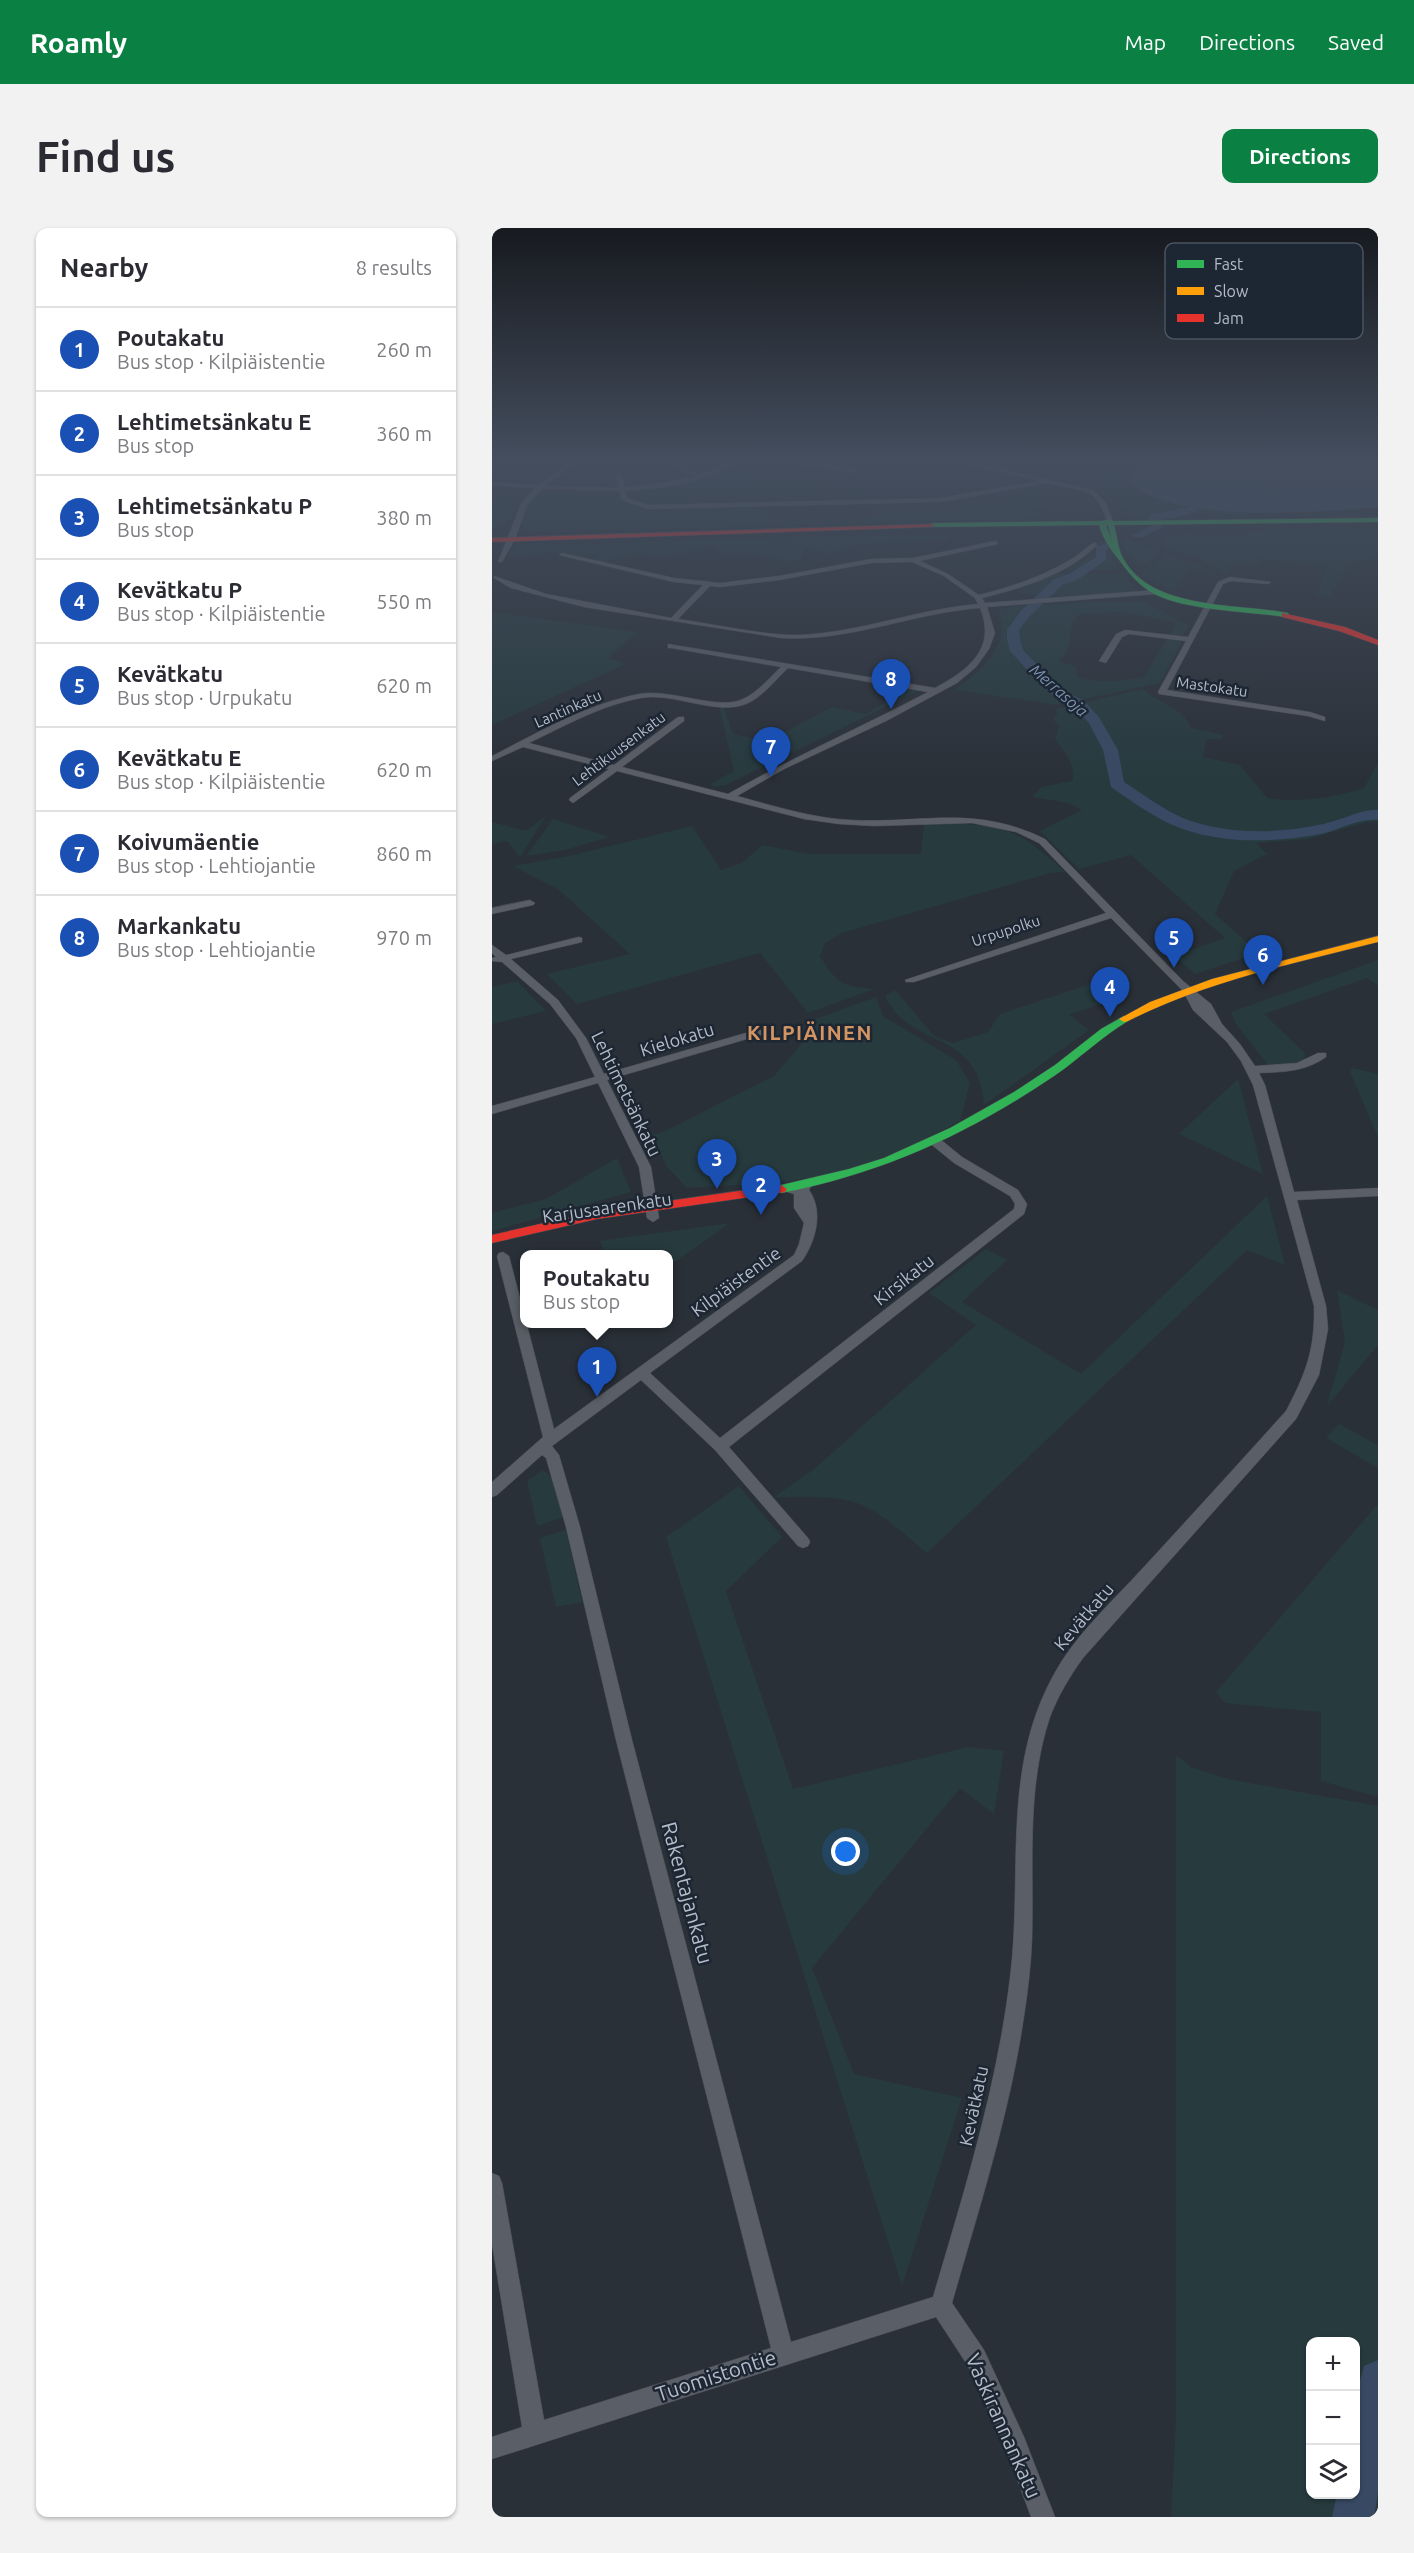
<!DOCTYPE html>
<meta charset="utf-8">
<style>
:root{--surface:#fff;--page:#f2f2f3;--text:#2b2b33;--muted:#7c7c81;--line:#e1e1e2;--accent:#0b8043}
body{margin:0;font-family:Ubuntu,sans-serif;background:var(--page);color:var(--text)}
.controls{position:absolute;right:18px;bottom:18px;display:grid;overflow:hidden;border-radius:12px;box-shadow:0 2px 4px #0004}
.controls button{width:54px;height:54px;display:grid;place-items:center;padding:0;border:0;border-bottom:2px solid var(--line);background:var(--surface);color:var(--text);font:30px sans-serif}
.you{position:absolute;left:354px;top:1624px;width:21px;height:21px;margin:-15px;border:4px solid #fff;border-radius:50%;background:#1a73e8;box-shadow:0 0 0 9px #1a73e833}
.badge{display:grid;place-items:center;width:39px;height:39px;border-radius:50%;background:var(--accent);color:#fff;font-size:20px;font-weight:700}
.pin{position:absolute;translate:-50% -50px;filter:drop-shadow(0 2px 3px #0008)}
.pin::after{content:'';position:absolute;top:32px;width:21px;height:18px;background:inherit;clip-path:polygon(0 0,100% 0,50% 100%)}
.popup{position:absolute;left:28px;top:1022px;width:153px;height:78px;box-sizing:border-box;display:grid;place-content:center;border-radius:12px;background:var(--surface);filter:drop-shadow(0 2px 4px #0005);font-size:20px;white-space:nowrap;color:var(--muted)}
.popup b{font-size:22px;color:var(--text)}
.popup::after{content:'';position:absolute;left:50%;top:100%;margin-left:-12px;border:12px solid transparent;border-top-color:var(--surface)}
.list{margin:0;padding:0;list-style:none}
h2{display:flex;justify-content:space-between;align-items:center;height:78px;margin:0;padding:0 24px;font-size:26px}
h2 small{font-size:20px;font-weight:400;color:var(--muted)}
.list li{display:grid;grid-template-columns:39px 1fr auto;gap:18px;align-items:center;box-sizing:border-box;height:84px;padding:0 24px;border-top:2px solid var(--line)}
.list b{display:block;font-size:22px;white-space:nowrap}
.list p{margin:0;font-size:20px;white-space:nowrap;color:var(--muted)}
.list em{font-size:20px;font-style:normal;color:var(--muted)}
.icon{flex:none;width:33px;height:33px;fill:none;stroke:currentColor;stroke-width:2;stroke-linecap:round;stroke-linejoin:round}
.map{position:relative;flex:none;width:886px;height:2289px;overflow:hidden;border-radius:12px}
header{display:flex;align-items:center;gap:36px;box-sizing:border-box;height:84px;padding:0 30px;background:var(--accent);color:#fff}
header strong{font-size:28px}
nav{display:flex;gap:33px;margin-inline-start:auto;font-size:21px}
.intro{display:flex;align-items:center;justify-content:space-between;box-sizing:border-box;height:144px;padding:0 36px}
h1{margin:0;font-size:42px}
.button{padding:15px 27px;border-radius:12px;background:var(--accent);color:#fff;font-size:21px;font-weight:700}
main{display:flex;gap:36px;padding:0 36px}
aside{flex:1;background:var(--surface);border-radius:12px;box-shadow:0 2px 4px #0004}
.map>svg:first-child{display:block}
</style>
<header>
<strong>Roamly</strong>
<nav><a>Map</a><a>Directions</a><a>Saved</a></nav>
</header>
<div class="intro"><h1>Find us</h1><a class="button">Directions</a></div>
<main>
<aside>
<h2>Nearby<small>8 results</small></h2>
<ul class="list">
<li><span class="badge" style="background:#1a4fb4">1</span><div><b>Poutakatu</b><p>Bus stop · Kilpiäistentie</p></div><em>260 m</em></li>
<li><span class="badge" style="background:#1a4fb4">2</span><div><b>Lehtimetsänkatu E</b><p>Bus stop</p></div><em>360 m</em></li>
<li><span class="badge" style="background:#1a4fb4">3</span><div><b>Lehtimetsänkatu P</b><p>Bus stop</p></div><em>380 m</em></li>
<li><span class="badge" style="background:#1a4fb4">4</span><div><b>Kevätkatu P</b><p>Bus stop · Kilpiäistentie</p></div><em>550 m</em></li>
<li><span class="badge" style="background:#1a4fb4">5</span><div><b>Kevätkatu</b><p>Bus stop · Urpukatu</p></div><em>620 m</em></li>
<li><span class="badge" style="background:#1a4fb4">6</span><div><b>Kevätkatu E</b><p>Bus stop · Kilpiäistentie</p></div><em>620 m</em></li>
<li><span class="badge" style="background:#1a4fb4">7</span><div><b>Koivumäentie</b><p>Bus stop · Lehtiojantie</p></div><em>860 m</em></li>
<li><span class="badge" style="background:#1a4fb4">8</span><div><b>Markankatu</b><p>Bus stop · Lehtiojantie</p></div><em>970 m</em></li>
</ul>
</aside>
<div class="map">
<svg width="886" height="2289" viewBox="0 0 886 2289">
<rect width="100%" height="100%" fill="#2a3038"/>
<path fill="#273a3e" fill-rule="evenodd" d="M0,231L69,234L59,244L0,242Z
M93,231H181L134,242L132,247L79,241Z
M272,231L275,232L265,238L268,245L358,257L379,246L386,247L366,259L367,274H357L354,262L287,267L216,265C198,280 158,281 137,270L141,263L193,255Z
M386,231H451L463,234L438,251L405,248L423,236Z
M560,231H659L633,247L632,252L641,257L642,263L661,273L670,271L712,280L748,283L752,288C738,288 726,285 713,285C685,284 655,298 628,286L634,284L612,262L603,261L602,255H611V248L603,247L613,239L595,248L574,244L561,252L544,251Z
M544,258L543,272L559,276L536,282L548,286L611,289L49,304L35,303L29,295L35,277L47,267L56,264L108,265L148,281L234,278L276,280V294L432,285L520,273L521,264Z
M19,261L31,263L27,268L29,270L13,297L0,299V272Z
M886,301V331C855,331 850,343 839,369L826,368L833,338L769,331L766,338L740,336L735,346L709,332L672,318L673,307L691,305L743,306L778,302Z
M370,307L457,308L458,311L361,317L336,327L321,320H313L308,332L297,334L262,325H226L218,317C202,318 202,324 192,325C160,331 145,320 112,334L103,332L106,327L98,326L90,329L59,324L15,330L25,319L34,318Z
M635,311L669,323L655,335L644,338L629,315Z
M609,313H613L625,339L621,343L571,342L602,327Z
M675,325L720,343L696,340L682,363L650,348L651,343Z
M559,346L632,347L644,362C618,370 552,369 524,364Z
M596,374H652L697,398L691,407H678L684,397L679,393L629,384L589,386C574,395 581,409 575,423C573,428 568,429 567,434L583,438L586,450L604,453H626L652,449L676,410L690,414L668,455L566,477L463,462C482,447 508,429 510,401C510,395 508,388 507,382L522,378Z
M0,384L145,404L116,430L134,436L0,497Z
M416,460L426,463L234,557L223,559L218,556L242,543L227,477H231L241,506L276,513L340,479L374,486Z
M651,461C666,476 691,478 699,500L732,507L729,511H714L711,529L748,537L775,570C808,575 841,570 872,560L886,535V594H875L816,611L764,615L775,626L742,643L723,686L767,725L703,746L682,728L733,710L639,627L587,641L548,603L590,582L576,575L540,569L549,559L580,553C585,539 572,522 563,511L567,498L561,491L565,487L564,481Z
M54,588L28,629L15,613L0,616V594L34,603Z
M61,591L118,609L73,622L34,628Z
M459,595C522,599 527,604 574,644L558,645L350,705L333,715L328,728C346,756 348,758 382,761L316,785L268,725L85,776L55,746L138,726L67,662L21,638L77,628L200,598L229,642L250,635L270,617L317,626H429L432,596Z
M886,732V758L875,750L772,786L813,825L812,833L777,838L744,796L739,784Z
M613,751L632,768L577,787L597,802L492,877C487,799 418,823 393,768L403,762L442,808L461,815L496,804L508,786Z
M25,753L54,783L0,796V759Z
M384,769L391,788L464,832L478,855L468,893C423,918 370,941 319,950C278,957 236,957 195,960L175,939L160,907L171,904L282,848L322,801L318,793Z
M860,840L886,846V909L858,844Z
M746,851L771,946L687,906Z
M125,930L139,964L0,1003V985L54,971Z
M775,968L793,1037L755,1022L435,1325C412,1307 387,1280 358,1273C334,1267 307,1269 282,1269L321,1242L484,1097L437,1065L494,1021L515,1032L470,1074L589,1146Z
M238,995L177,1038V1026H113L108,1013Z
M845,1062L886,1082V1117L835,1178L853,1114Z
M847,1196L886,1217V1240L834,1210Z
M51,1242L61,1250L71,1289L45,1298L35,1253Z
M247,1258L290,1309L234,1363L301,1561L477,1519L512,1523L502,1586L468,1560L320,1740L362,1846L470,1870L410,2058L174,1309Z
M886,1276V1569L829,1553V1484L733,1475L724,1464Z
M74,1302L90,1374L64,1379L48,1310Z
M684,1527L699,1539L736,1551L886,1578V2289H679L684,2190ZM818,2114H864V2266H818Z"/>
<path fill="#384963" d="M667,231H886V279C827,284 680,297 636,253L637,248L653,236Z"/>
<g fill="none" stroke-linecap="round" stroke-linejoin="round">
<path fill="#384963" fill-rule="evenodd" d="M702,276L707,279C698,291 675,289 662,294L656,291L660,286L695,280Z
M665,295L669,296V300L649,310L639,308Z
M614,315L620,318L614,322V332L585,352L570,357L536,390L527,402L528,411L531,422L557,449L574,464L591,472L607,489L626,522L632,554C651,566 670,581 691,590C734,607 786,606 831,596C848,593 862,584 880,582H886V592C865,590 844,604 824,607C775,615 723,616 678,596C657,586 638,572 619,559L611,522L597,495L581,478L564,470L547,455L518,423L515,411V402L528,384L562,351L577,346L604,329V318Z
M886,2132V2264L882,2289H840L845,2266H864V2167L872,2138Z"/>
<g stroke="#484c53" stroke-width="1">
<path id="street" d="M82,231H89L53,258L127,260L124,247L127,245L130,247L133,259L159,257L203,248L182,238V236L208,246L243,231H251C217,254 174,260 133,263L135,270L156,277L448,270L548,253L453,231H465L601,262L614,275L621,293L616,294L608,276L597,264L556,255L448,274L155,281L130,272L127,263L50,261L35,277L23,311L10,334H6L29,276L43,260L0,258V254L47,257Z
M275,231H292L367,243L364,245Z
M504,313L506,316L428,333L456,346L487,367C518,359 549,349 576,333C586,328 594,319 603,314L605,317C575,347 530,360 490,370L493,375L664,362L667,364L664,366L495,379L503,405L497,421L484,439L465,455L394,493L292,541L245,568C282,578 320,590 358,592C432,596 481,576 553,611L691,753L719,776L730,796L748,816L763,838L805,835L826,825H834V829C813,844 790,844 767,845L773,857L802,964L886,960V968L805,972L834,1078L836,1101L827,1147L804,1191L591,1430C578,1448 566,1468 558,1489C534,1561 542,1637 540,1711C539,1737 536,1762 532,1788C518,1885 487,1980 460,2075L492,2122L532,2209L563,2289H539L514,2221L476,2138L444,2089L0,2231V2209L30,2199L0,2016V1945L7,1948L10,1955L52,2192L279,2120L124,1512L74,1299L54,1230L50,1227L5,1267L0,1269V1254L51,1209L5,1028L7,1025L11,1024L17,1028L62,1201L302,1027L307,1016L312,995L302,980V966L292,963L290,960L296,956L306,959L310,954H318L320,957L317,962C332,983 324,1013 310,1033L158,1145L228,1210L522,981L523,976L518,968L462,935L440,917L438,914L440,911H448L470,929L526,962L535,976L532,986L237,1219L316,1310L318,1314L316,1318L311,1320L306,1318L223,1222L149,1152L60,1218L67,1227L88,1299L140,1512L299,2114L441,2069C472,1964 505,1859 518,1750C531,1648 509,1543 561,1448C583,1407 619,1375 650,1341C698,1289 746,1236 794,1183C814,1145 823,1122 822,1078L761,857L749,833L735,814L701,782L691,763L619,690L422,754H414L413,752L614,685L547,615L524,604L480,595L382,598L347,596L312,591L125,543L81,575L77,572L78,570L117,541L31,519L0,533V528C47,504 95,476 147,466C178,460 226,483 251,471C266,464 277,450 289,439L179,420H176V416L443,460C476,442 505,421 488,380C421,385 357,414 289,410L92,379L19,360L2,350V348L54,366L179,390L211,357L182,354L67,327L70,325L182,350L228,355L287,348L379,331L421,330ZM420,334L452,348L483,370L486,376C426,381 369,404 309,407C274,408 222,396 186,391L218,358L228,359L287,352L379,335ZM296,440L436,464C370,499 301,529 236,566L130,539L192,493V489H186L122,537L37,515C72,498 110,477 149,470C182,464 223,488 254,476C271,469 283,452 296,440Z
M738,349L779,354L776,356L739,353L731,356L675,462L818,484L833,489V493L816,488L667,466L666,464L694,413L637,406L630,409L614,435L607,433L624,406L633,402L696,409L726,354Z
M38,672L43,675L41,677L0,686V680Z
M87,709L90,710V714L19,731L66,772L94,810L112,846L264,802H272L273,804L272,806L115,852L159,939L167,990L161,994L155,990L147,939L106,855L0,886V878L103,849L84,810L58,776L10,734L0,733V730L4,729L0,725V717L14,727Z"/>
</g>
<g stroke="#484c53" stroke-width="1">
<path id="fast" d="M886,290V294L622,297C625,307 626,320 630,328C657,383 746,375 796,385L797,387L793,389C755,383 689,383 657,363C645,355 636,344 628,333C619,322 611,311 607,297L440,299L437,297L440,295L610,293L618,291L621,293ZM614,297H616L620,313Z
M632,788L637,791L636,793C609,809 587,831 562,848C476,906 391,945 289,965L283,961L285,958L357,941L392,930L458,900L522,864L563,837L609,801Z"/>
</g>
<g stroke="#484c53" stroke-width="1">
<path id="slow" d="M886,708V714C800,736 715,753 636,793L632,794L627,791L658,774L720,751Z"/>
</g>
<g stroke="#484c53" stroke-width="1">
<path id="jam" d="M442,296L440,299L0,314V310Z
M790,385L853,399L886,412V417L847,403L790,389Z
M289,957L295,961L293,964L105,991L0,1015V1007L105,983Z"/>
</g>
<use href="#street" fill="#5a5e66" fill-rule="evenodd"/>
<use href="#fast" fill="#30b455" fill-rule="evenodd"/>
<use href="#slow" fill="#ff9f0a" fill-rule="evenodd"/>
<use href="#jam" fill="#e5322d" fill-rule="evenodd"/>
</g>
<linearGradient id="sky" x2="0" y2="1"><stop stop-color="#171a1f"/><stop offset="0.42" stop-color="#444e5e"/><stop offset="1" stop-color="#444e5e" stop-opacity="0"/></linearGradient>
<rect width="886" height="552" fill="url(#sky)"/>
<g text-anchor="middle" stroke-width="5" stroke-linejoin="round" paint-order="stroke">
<g font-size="15" fill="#b4bcc9" stroke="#1d2633">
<text transform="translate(720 459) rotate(8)" y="5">Mastokatu</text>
<text transform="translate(76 481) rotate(-24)" y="5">Lantinkatu</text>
<text transform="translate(127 521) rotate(-37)" y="5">Lehtikuusenkatu</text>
<text transform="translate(514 703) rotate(-18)" y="5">Urpupolku</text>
</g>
<g font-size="16" font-style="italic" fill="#7c92b1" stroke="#1d2633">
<text transform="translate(567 462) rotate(41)" y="6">Merrasoja</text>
</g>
<g font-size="18" fill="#b4bcc9" stroke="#1d2633">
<text transform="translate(185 812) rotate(-17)" y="6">Kielokatu</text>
<text transform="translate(134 866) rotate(64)" y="6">Lehtimetsänkatu</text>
<text transform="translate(115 980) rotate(-8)" y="6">Karjusaarenkatu</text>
<text transform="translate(412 1052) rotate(-38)" y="6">Kirsikatu</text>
<text transform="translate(244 1054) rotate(-36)" y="6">Kilpiäistentie</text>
<text transform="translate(592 1389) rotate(-50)" y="6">Kevätkatu</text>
<text transform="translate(482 1878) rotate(-78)" y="6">Kevätkatu</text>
</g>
<g font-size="20" font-weight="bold" letter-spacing="1.5" fill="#d59563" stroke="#1d2633">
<text x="318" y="812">KILPIÄINEN</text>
</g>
<g font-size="21" fill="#b4bcc9" stroke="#1d2633">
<text transform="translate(195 1665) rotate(75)" y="7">Rakentajankatu</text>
<text transform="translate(224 2148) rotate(-18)" y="7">Tuomistontie</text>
<text transform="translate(511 2198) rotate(66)" y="7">Vaskirannankatu</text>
</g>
</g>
<rect x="673" y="15" width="198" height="96" rx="9" fill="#1d2633" stroke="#4a5360" stroke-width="1.5"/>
<rect x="685" y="32" width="27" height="8" fill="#30b455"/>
<rect x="685" y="59" width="27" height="8" fill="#ff9f0a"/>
<rect x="685" y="86" width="27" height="8" fill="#e5322d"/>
<g font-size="16" fill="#b4bcc9">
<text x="722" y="42">Fast</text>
<text x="722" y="69">Slow</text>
<text x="722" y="96">Jam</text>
</g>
</svg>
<div class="controls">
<button>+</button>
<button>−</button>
<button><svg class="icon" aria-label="layers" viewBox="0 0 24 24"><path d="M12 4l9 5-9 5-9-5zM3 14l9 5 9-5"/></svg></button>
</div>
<div class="you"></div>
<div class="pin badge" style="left:105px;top:1169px;background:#1a4fb4">1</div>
<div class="popup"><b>Poutakatu</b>Bus stop</div>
<div class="pin badge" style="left:269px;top:987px;background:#1a4fb4">2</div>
<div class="pin badge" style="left:225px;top:961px;background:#1a4fb4">3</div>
<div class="pin badge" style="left:618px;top:789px;background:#1a4fb4">4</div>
<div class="pin badge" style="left:682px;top:740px;background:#1a4fb4">5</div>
<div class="pin badge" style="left:771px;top:757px;background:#1a4fb4">6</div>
<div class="pin badge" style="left:279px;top:549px;background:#1a4fb4">7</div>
<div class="pin badge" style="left:399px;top:481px;background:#1a4fb4">8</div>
</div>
</main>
